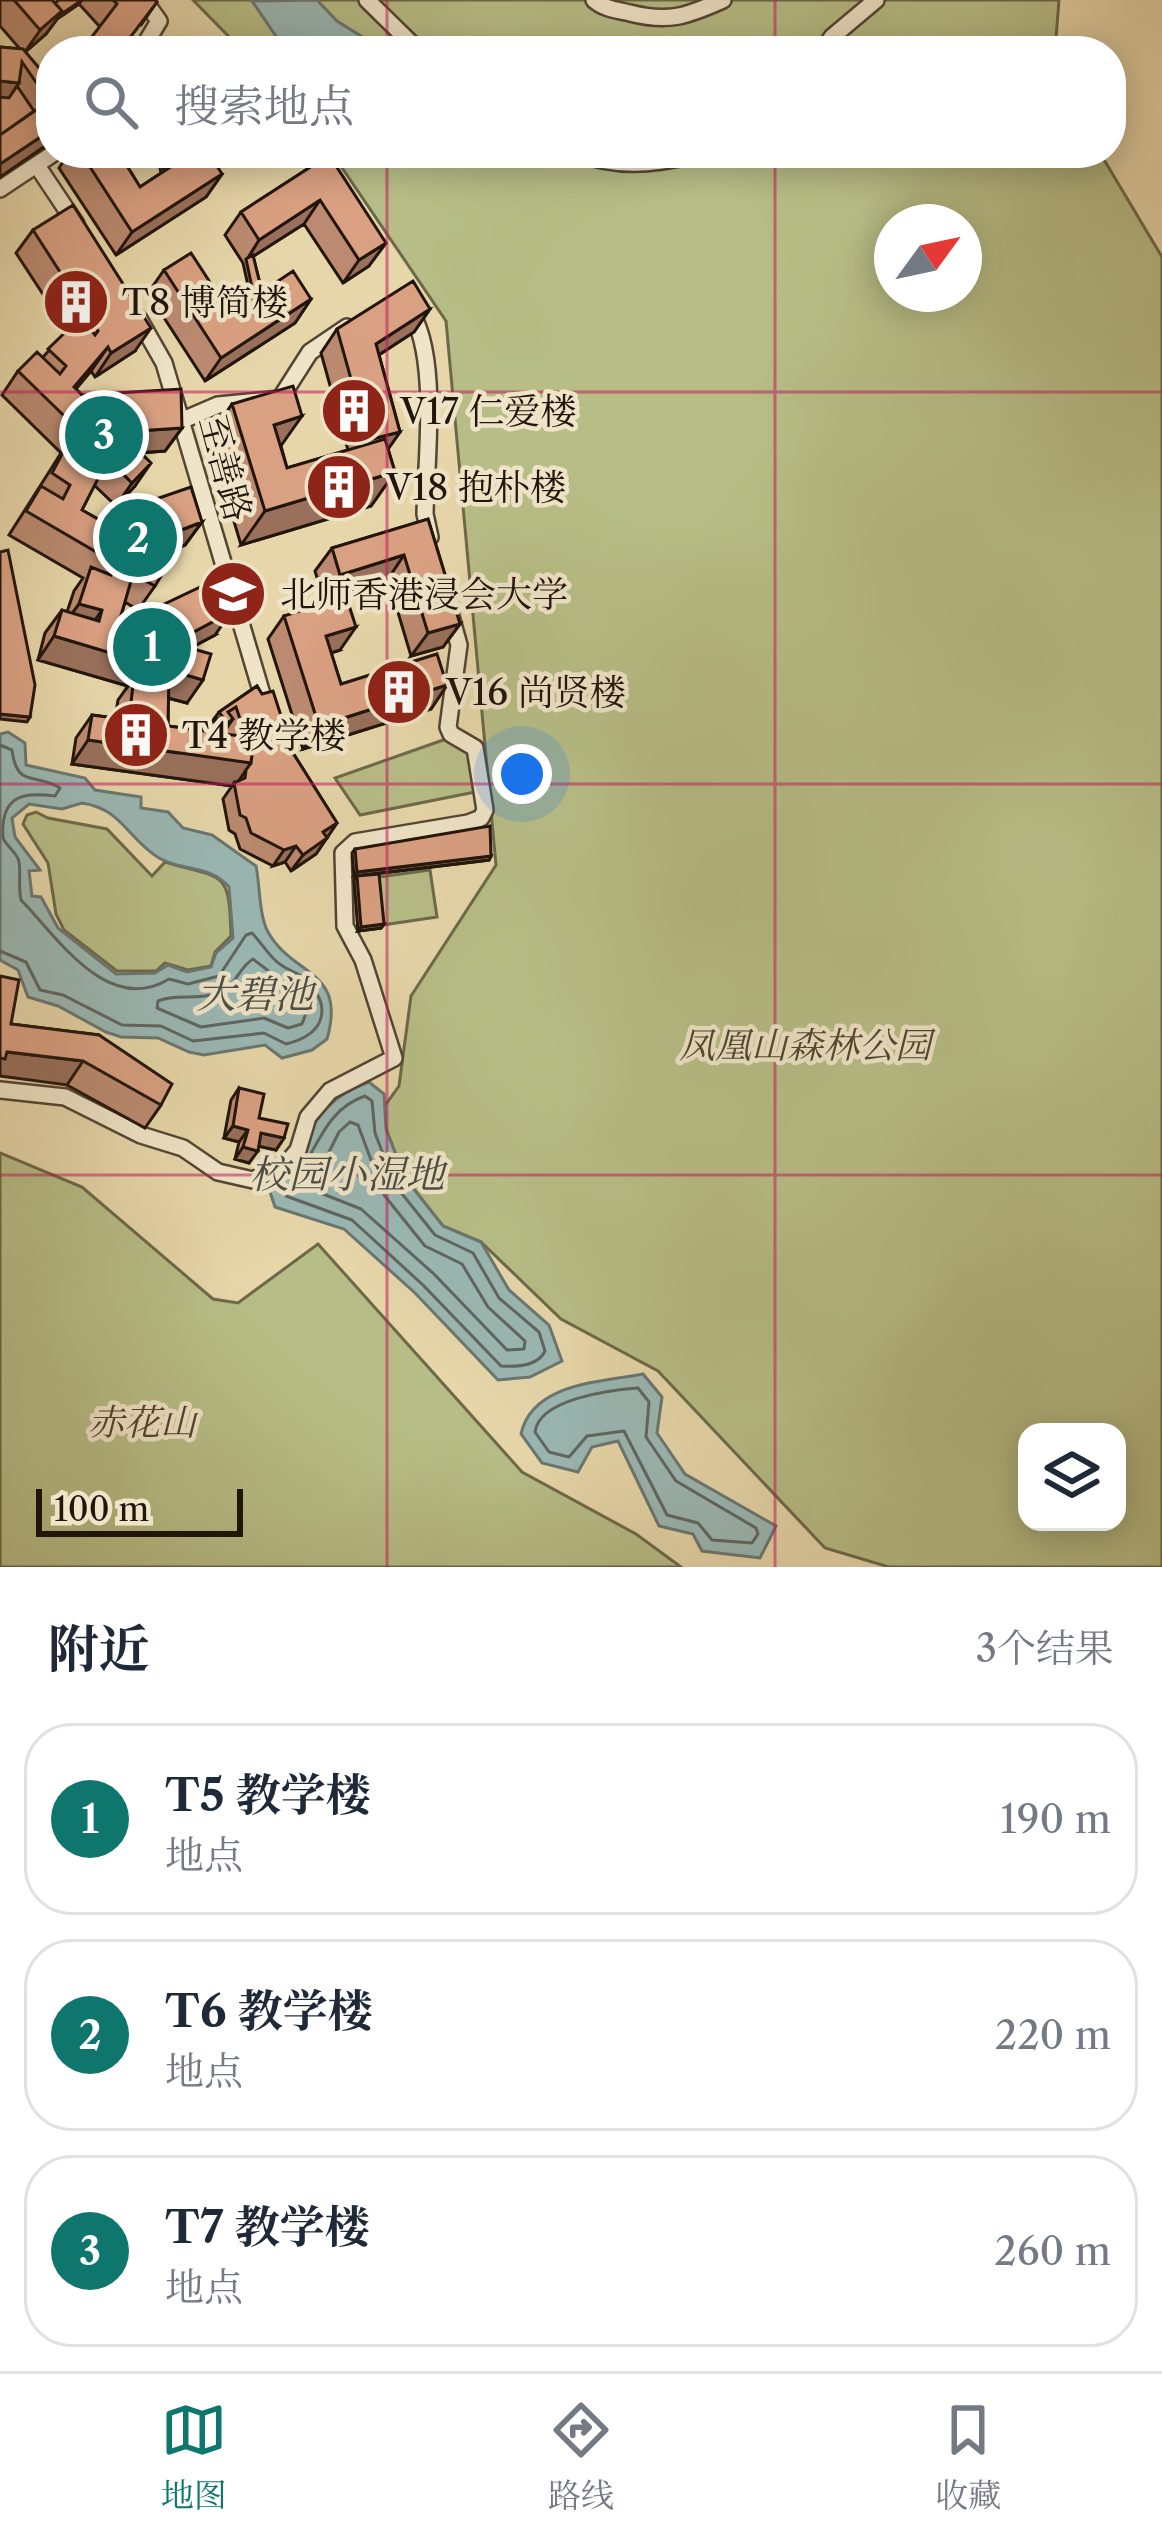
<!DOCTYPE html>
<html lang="zh">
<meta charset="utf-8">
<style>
:root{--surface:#fff;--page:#f6f6f7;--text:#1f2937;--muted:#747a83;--line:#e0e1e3;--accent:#0f766e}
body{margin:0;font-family:"Libre Caslon Text","Noto Serif SC",serif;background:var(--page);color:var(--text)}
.controls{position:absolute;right:36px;bottom:36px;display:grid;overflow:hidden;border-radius:24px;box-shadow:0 6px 30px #0003}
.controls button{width:108px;height:108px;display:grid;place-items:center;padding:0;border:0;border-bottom:3px solid var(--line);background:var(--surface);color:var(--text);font:60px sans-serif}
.compass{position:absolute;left:874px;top:204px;width:108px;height:108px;border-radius:50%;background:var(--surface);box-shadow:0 6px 30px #0003;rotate:57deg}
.scale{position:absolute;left:36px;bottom:30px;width:207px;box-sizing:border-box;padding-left:12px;border:6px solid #22150c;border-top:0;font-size:33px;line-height:42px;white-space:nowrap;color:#22150c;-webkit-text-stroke:9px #efe4c7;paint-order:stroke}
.you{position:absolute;left:522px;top:774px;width:42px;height:42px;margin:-30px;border:9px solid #fff;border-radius:50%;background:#1a73e8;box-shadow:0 0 0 18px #1a73e833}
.badge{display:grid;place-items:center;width:78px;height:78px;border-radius:50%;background:var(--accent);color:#fff;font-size:39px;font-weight:700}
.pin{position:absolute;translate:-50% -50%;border:6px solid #fff;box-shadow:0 3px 12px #0006}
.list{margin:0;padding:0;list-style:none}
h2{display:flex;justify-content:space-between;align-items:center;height:156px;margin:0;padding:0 48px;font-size:51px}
h2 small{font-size:39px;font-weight:400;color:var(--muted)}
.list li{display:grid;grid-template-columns:78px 1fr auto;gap:36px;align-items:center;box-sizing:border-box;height:192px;margin:0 24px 24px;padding:0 24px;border:3px solid var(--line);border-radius:48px}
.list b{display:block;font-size:45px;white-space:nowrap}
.list p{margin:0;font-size:39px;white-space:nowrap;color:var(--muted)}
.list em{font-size:39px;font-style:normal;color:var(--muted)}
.icon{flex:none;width:66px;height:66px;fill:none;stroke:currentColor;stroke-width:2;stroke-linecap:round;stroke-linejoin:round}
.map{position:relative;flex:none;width:1162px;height:1567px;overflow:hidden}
.search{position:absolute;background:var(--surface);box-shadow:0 6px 30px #0003;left:36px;right:36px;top:36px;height:132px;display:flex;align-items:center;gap:30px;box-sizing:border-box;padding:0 42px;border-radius:48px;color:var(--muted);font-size:45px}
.sheet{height:804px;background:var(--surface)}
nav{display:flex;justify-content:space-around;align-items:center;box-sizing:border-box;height:168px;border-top:3px solid var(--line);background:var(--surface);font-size:33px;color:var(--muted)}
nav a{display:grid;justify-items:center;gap:6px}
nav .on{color:var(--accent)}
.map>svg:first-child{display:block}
</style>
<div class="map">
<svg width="1162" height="1567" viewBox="0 0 1162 1567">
<rect width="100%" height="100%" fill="#e6d6a9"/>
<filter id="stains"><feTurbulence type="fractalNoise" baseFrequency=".00167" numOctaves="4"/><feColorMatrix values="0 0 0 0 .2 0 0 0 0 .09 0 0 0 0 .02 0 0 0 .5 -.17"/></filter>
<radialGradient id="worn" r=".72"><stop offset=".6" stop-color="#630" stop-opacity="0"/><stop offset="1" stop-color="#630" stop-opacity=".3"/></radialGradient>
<path fill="#b7bd86" stroke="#6c6949" stroke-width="3" fill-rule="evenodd" d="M193,0H1059L1055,51H243Z
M332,153H1100L1162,257V1567H889L825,1548L658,1371L561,1319L481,1242L443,1226L405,1178L386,1129L384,1107L399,1086L411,996L496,865L446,321ZM892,222H964V294H892ZM1027,1432H1117V1522H1027Z
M449,738L468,748L475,792L360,815L335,778Z
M36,812L48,818L107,829L152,876L165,862C225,880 229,868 231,936L215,952L211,966L188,970L165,963L156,971H117L64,930L56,914L48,863L23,824L27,815Z
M430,870L437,917L383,925L379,877Z
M0,1153L82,1187L213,1299L238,1303L318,1244L522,1472L636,1534L681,1567H0Z"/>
<path fill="#9ab7b3" stroke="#6a7670" stroke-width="3" fill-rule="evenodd" d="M317,0L337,21L377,46V51H286L252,1Z
M8,732L25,743L26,765L85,778L95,790L141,797V808L168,812L183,828L212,835L256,866C260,885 259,916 268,932C293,977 347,969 327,1039L312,1050L282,1058L265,1045L204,1055L189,1052L158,1038L121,1037L106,1032L58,1006L28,997L18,970L0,960V734ZM82,803C122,809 127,838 159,858C183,872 209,864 229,887L233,938L216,953L211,967L187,972L168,965L155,973L116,974L58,928L41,897L32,896L29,871L40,870L15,837L12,818L29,804L62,809Z
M369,1082L384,1094L386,1129L405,1178L443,1226L481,1242L509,1290L549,1325L562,1361L530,1377L498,1380L415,1293L344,1229L275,1207L269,1189C313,1147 304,1105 369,1082Z
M643,1374L662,1397L657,1433L685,1474L776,1526L760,1558L702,1551L693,1534L659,1526L618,1441L592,1447L578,1472L542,1463L521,1434C532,1383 600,1382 643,1374Z"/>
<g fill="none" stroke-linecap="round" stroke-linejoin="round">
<path stroke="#5e6660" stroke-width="3" d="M0,745L12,750C17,789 35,772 60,788L55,796C25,792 0,794 3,838C6,846 18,853 19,862C21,871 18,888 21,900C56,935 107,1017 169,979L188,984L219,976L246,935L252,933C260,941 267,953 276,961C283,968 293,971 301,976C334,1004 327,1034 286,1044L264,1033L193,1041L161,1026L122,1025L63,995L40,990L26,962L0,951
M253,959L291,988L306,1013L302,1024L288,1028L264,1018L201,1027L157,1008L158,1001C177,993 197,1001 218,993C236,987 238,968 253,959Z
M365,1096L372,1101L375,1133L395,1185L435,1235L473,1253L499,1298L539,1332L545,1351C538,1366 516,1367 501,1366L423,1285L352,1220L286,1196V1190C316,1160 320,1111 365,1096Z
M350,1122L358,1125L384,1195L425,1246L462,1264L488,1307L525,1341L524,1349L507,1350L434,1274L361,1209L313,1190V1184L339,1132Z
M638,1388L649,1402L646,1437L676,1481L756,1528L758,1534L752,1543L712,1540L698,1523L667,1515L624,1431L587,1436L569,1457L549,1452L535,1432C539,1399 610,1390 638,1388Z"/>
<g stroke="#534533" stroke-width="20">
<path id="minor" d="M367,0L419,51
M594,0C604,9 617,10 630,13C669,23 687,16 723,0
M141,51L159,21L144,0
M822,51L832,37L876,0
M578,153C621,170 660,163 704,153
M38,167L76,224
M0,189L54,153
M408,308C440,351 426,459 425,514L430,537
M139,319L164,363L267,711
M183,420L218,405L280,399L310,352L347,327
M0,1090L65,1097L141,1135L183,1148L218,1172L253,1180L287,1163L298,1150L308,1117L330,1091L394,1058L363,960L345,926L343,853L355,842L468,823L481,818L485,810L475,748L451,734L448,727L459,645L450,613"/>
</g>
<use href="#minor" stroke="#efe4c7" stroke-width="15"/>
</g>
<path fill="#bb8a70" stroke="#22150c" stroke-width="3" d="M0,0H52L55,3L59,0H155L157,2L141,25L100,27L79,4L57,19L46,34L25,52L51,82V142L0,177V47L20,49L0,26Z
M69,153H119L140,187L161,173L157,153H169L172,166L222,174L206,197L116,255L59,168Z
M258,153H273L267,160Z
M329,155L369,266L343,283L304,224L253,256L262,292L311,299L295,323L205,381L148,293L164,270L230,313L251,299L243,263L225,235L241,212Z
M33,230L135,351L95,377L91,371L76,389L82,395L182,428L165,451L141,453L135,486L116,506L94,485L82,510L98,519L202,522L185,545L160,555L155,586L138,610L125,602L118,626L215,635L191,648L187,703L168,698V726L200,730L211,723L219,712L257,686L293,753L337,823L316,854L291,871L285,862L273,866L240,849L235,834L229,830L223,799L232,786L72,764L76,738L92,715L115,718L118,700L128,686L38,660L45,633L62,610L67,612L74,591L83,578L9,535L61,453L2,395L18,371L43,357L67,331L16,253Z
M430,309L414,332L379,355L400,432L388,449L395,472L371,506L241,545L209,438L232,404L281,446L287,468L348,450L321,353L337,329Z
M428,519L460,624L443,647L411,656L388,579L323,598L315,571L332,548Z
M284,616L340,650L331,653L341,684L447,685L431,709L303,749L268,639Z
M355,849L491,856L489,860L358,876L384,924L381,928L358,931L354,880L357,876H354L352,853Z
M11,1024L99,1035L161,1105L145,1128L67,1085Z
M239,1088L259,1118L284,1138L276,1150L259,1146L249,1163L235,1159L239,1142L224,1138L231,1100Z"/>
<path fill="#98705b" stroke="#22150c" stroke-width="3" d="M82,0L79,4L57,19L46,34L24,53L44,25L62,11Z
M0,81L19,83L3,107L0,106Z
M51,130V142L0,177V164Z
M222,174L206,197L116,255L132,232Z
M320,200L304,224L246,261L259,240Z
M386,243L369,266L343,283L359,260Z
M311,299L295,323L205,381L221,358Z
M430,309L414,332L360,367L376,344Z
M151,328L135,351L95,377L111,353Z
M108,347L91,371L57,410L74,387Z
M302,416L278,450L274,425Z
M182,428L165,451L104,455L120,432Z
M400,432L384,455L352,464L368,440Z
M151,463L135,486L116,506L132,483Z
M395,472L371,506L241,545L265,511Z
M202,522L185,545L126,568L142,545Z
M404,555L388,579L323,598L340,575Z
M79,604L102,610L85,634L62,627Z
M231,612L215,635L156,666L173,643Z
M460,624L443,647L411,656L428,633Z
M356,627L340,650L310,660L326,636Z
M54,636L145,663L128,686L38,660Z
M169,670L203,680L187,703L153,694Z
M447,685L431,709L303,749L319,726Z
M130,711L144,713L128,736L113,734Z
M0,714L30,717L27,722L0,719Z
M233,719L222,735L251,763L235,786L234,783L232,786L72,764L88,740L178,753Z
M337,823L316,854L291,871L303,855L323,832Z
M296,846L285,862L273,866L284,850Z
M491,856L489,860L354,876L357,872Z
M384,924L381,928L358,931L361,927Z
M7,1052L83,1061L67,1085L0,1076V1058Z
M233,1126L248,1130L239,1142L224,1138Z
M261,1133L284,1138L276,1150L253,1145Z
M243,1147L258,1151L249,1163L235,1159Z"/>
<path fill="#d9a082" stroke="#22150c" stroke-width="3" d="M14,0H52L62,11L40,30Z
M59,0H82L60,15L62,11L55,3Z
M113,0H155L157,2L120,51H81L117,4Z
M225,45L232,51H215Z
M0,47L23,49L51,82V130L0,164V135L49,101L22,62L19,83L0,81Z
M17,86L34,111L0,135V97L9,98Z
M81,153H119L140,187L192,153H209L222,174L132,232Z
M160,153H169L172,166L164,171Z
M329,155L386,243L359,260L320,200L259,240L241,212Z
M73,205L151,328L111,353L108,347L74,387L82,395L181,389L182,428L120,432L151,463L132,483L108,459L82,510L98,519L191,487L202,522L142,545L170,561L155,586L133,574L118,626L215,580L231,612L173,643L211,654L203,680L169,670L168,726L254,738L251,763L88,740L92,715L144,722V713L130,711L134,677L145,678V663L54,636L62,610L99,621L102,610L79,604L91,567L111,575L115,563L26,511L41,486L63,499L70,485L52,473L69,441L84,454L90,441L18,371L37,352L60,374L66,366L48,349L81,317L95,335L98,331L33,230Z
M191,253L230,313L293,271L311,299L221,358L164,270Z
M253,255L262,292L254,297L246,259Z
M413,281L430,309L376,344L400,432L368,440L337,329Z
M293,386L302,416L274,425L287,468L385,439L395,472L265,511L232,404Z
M428,519L460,624L428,633L404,555L340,575L332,548Z
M8,550L35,685L30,717L0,714V552Z
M346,596L356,627L326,636L341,684L437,654L447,685L319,726L284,616Z
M257,686L262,694L273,691L293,753L337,823L323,832L327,838L303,855L296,846L284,850L251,833L246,818L240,815L234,783L245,778L246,770L251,763L254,738L246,737L236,707L228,712L233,719L214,732L200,730L222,716L219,712Z
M490,826L491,856L357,872L355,849Z
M379,874L384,924L361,927L357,876Z
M0,976L19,980L11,1024L99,1035L172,1084L161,1105L83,1061L7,1052L5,1059L0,1058Z
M239,1088L264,1094L259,1118L288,1124L284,1138L261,1133L258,1151L243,1147L248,1130L233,1126Z"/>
<path fill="none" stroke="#c2185b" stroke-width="3" stroke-opacity="0.55" d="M387,0V51M775,0V51M387,153V1567M775,153V1567M0,392H1162M0,784H1162M0,1175H1162"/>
<defs>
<g id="building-disc" transform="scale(3.45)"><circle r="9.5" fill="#8f2418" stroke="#efe4c7"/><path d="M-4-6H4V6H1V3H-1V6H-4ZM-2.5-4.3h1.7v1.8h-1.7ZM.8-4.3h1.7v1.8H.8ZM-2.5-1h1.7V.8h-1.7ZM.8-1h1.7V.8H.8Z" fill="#fff"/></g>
<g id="university-disc" transform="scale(3.45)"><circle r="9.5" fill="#8f2418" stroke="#efe4c7"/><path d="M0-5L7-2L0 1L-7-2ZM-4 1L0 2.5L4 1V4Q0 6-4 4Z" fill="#fff"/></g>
</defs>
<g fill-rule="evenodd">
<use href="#building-disc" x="76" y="302"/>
<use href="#building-disc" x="354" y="411"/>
<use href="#building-disc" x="339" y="487"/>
<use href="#university-disc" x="233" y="594"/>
<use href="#building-disc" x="399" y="692"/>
<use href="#building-disc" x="136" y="735"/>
</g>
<g text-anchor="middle" stroke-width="9" stroke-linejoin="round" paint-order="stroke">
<g font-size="36" fill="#22150c" stroke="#efe4c7" text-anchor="start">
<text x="122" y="315">T8 博简楼</text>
<text x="400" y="424">V17 仁爱楼</text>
<text x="386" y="500">V18 抱朴楼</text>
<text x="280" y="607">北师香港浸会大学</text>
<text x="446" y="705">V16 尚贤楼</text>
<text x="182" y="748">T4 教学楼</text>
</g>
<g font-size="36" fill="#22150c" stroke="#efe4c7">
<text transform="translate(226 468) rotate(75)" y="13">至善路</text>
</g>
<g font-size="36" font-style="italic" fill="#4f4731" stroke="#efe4c7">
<text x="805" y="1058">凤凰山森林公园</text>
<text x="142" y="1435">赤花山</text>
</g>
<g font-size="39" font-style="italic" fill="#4c4e46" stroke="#efe4c7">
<text x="255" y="1008">大碧池</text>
<text x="347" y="1188">校园小湿地</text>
</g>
</g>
<rect width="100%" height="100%" filter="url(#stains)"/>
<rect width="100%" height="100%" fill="url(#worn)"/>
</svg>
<div class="controls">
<button><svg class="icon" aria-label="layers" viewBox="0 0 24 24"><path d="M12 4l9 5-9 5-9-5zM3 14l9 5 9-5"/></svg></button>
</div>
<svg class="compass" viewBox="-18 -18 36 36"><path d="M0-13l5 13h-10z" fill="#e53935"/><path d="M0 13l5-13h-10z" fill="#747a83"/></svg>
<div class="scale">100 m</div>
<div class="you"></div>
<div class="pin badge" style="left:152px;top:647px">1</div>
<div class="pin badge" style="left:138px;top:538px">2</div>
<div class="pin badge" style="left:104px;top:435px">3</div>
<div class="search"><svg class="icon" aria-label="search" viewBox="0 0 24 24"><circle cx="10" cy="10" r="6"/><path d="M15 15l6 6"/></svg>搜索地点</div>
</div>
<section class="sheet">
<h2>附近<small>3个结果</small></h2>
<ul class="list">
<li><span class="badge">1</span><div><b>T5 教学楼</b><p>地点</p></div><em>190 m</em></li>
<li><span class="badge">2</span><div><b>T6 教学楼</b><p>地点</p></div><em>220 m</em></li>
<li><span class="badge">3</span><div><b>T7 教学楼</b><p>地点</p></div><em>260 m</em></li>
</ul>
</section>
<nav>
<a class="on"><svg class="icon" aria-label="map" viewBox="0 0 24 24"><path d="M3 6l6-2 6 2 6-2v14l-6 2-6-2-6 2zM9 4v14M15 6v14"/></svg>地图</a>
<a><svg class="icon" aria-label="directions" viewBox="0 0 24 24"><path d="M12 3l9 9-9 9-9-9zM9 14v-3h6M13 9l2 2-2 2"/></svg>路线</a>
<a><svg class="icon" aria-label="saved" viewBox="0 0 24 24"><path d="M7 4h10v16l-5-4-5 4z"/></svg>收藏</a>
</nav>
